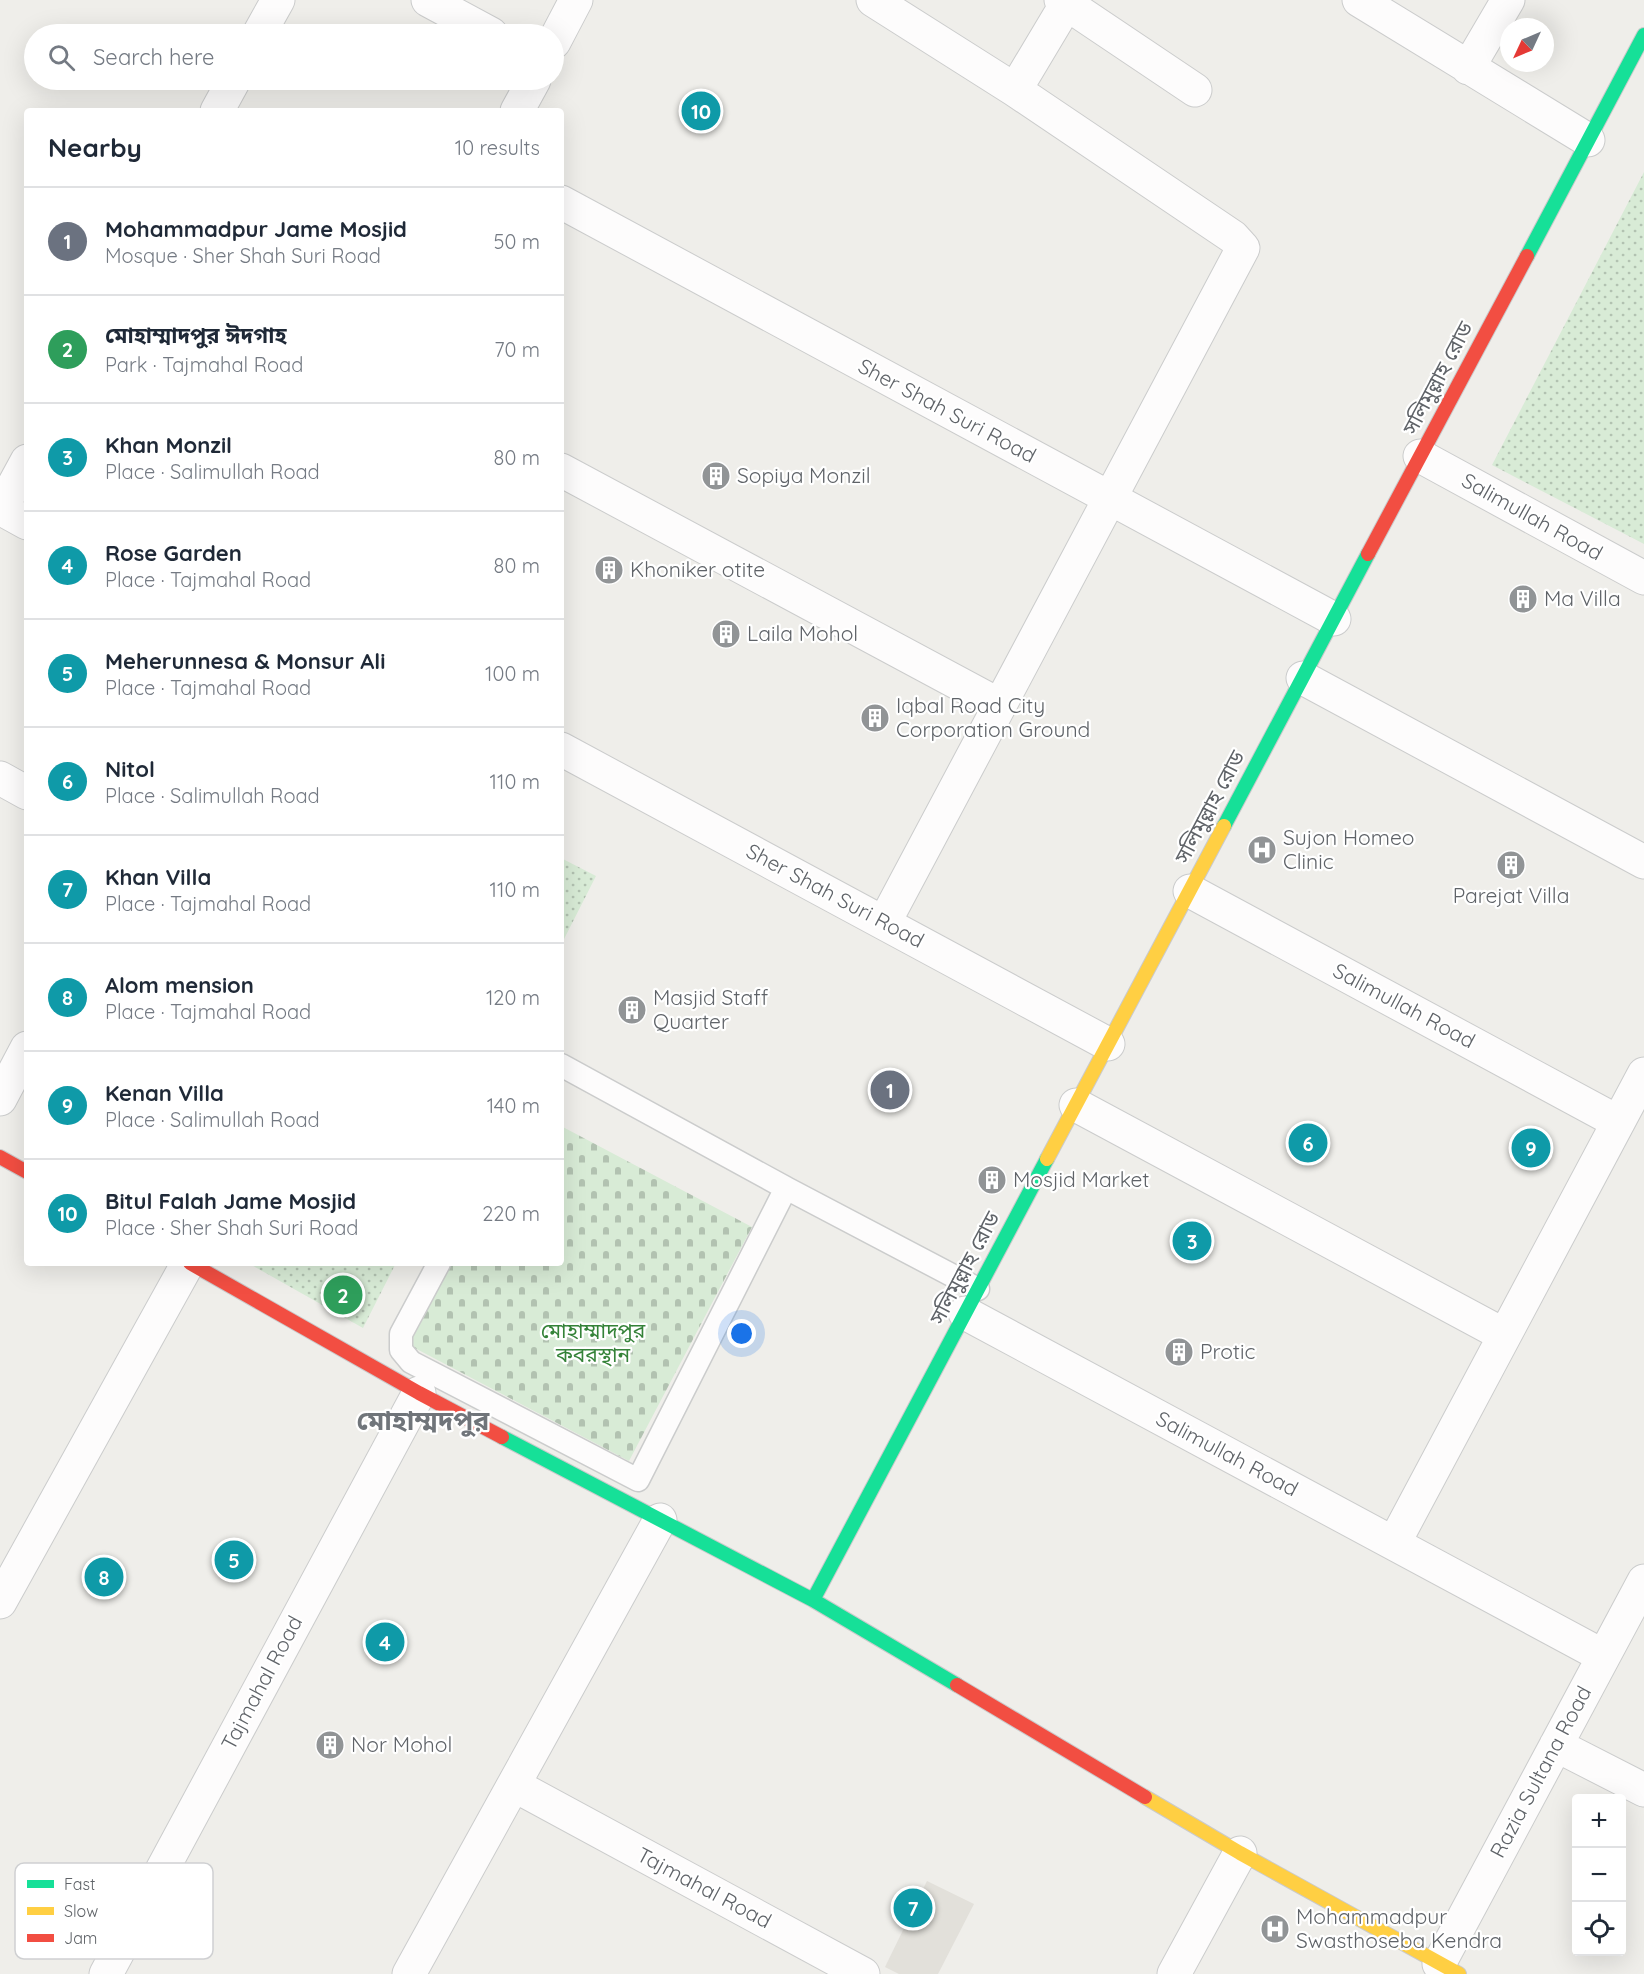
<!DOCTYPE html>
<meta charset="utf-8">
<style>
:root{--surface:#fff;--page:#f6f6f7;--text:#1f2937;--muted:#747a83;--line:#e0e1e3;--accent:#919496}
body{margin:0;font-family:Quicksand,"Noto Sans Bengali",sans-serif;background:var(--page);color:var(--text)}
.controls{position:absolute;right:18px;bottom:18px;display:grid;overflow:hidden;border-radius:6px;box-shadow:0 6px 24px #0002}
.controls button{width:54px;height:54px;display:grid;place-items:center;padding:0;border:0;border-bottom:2px solid var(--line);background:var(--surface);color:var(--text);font:30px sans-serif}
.compass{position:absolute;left:1500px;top:18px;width:54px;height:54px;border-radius:50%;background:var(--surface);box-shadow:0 6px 24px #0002;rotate:226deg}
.you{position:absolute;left:742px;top:1334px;width:21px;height:21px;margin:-15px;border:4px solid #fff;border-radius:50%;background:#1a73e8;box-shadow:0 0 0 9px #1a73e833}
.badge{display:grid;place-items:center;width:39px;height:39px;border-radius:50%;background:var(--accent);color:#fff;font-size:20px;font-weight:700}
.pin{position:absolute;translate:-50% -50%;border:3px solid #fff;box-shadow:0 2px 6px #0006}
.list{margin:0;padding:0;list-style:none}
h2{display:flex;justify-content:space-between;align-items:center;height:78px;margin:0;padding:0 24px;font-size:26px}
h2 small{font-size:20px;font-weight:400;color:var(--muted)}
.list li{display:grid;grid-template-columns:39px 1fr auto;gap:18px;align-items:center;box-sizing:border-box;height:108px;padding:0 24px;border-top:2px solid var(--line)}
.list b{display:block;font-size:22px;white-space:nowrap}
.list p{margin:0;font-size:20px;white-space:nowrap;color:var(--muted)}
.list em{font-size:20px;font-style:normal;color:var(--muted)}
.icon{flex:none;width:33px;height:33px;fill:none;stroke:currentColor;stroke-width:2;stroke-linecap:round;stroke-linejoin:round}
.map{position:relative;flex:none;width:1644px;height:1974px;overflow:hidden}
.search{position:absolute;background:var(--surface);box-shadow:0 6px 24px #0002;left:24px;top:24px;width:540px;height:66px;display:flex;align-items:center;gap:15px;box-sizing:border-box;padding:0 21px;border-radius:33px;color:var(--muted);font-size:22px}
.panel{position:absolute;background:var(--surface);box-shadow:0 6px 24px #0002;left:24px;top:108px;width:540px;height:1158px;border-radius:6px}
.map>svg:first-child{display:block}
</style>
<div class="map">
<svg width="1644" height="1974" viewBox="0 0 1644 1974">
<defs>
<pattern id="grass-dots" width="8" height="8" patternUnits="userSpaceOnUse" patternTransform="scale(1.5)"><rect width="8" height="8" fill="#d8ebd6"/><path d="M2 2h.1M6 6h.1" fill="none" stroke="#b2c2b1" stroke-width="1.8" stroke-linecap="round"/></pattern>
<pattern id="cemetery-stones" width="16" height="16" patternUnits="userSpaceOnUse" patternTransform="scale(1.5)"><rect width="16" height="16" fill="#d8ebd6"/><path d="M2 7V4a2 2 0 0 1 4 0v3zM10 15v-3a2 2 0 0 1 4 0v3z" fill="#b2c2b1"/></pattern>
</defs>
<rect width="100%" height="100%" fill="#efeeea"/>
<path fill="#e2e0da" d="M927,1881L974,1904L938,1974H899L885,1967Z"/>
<path fill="url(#grass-dots)" d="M1644,172V544L1492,465Z
M561,858L596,876L561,945Z
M248,1263H396L363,1328Z"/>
<path fill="url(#cemetery-stones)" d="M561,1126L752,1227L629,1461L409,1345L452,1263H561Z"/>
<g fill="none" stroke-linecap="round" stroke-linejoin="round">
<g stroke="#cbcccc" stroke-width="25">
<path id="lane" d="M786,1188L978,1289
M439,1263L401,1334V1350L411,1362L638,1480L786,1188L561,1065"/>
</g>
<g stroke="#cbcccc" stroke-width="35">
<path id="street" d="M428,0L491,34
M873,0L1015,90L1233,237L1243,248L884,923
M1061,0L1195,90
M1359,0L1588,140
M259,34L278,0
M554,42L576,0
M1468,68L1508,0
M1015,90L1067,3
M217,111L234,80
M517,111L534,80
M561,202L1334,619
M1420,456L1644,578
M561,470L999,705
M0,508L27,523
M1,509L27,461
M1303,678L1644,862
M561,749L1108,1044
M0,778L27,793
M1190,891L1618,1122
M0,1099L27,1048
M1076,1105L1504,1335
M965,1313L1603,1656
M1394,1543L1644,1074
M0,1602L188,1263
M1556,1745L1644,1790
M514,1785L863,1974
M1439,1964L1644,1581
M106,1974L419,1393
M409,1974L660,1520
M1174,1974L1240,1853"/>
</g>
<g stroke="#cacacb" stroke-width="16">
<path id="fast" d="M1527,256L1644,35
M1224,826L1368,554
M502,1437L813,1600L957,1685
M813,1600L1047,1159"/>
</g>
<g stroke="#cacacb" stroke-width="16">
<path id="slow" d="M1047,1159L1224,826
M1145,1797L1240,1853L1459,1974"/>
</g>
<g stroke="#cacacb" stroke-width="16">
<path id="jam" d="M1368,554L1527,256
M0,1157L27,1172
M190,1263L419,1393L502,1437
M957,1685L1145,1797"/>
</g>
<use href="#lane" stroke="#fdfcfc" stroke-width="22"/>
<use href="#street" stroke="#fdfcfc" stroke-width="33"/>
<use href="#fast" stroke="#16e098" stroke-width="14"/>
<use href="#slow" stroke="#ffcf43" stroke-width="14"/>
<use href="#jam" stroke="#f24e42" stroke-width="14"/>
</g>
<defs>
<g id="building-disc" transform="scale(1.5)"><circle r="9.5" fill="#919496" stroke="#fff"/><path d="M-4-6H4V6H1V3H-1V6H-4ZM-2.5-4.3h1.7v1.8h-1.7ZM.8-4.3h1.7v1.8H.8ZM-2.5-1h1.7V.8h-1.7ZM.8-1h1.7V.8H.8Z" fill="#fff"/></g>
<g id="hospital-disc" transform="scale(1.5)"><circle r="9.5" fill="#919496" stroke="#fff"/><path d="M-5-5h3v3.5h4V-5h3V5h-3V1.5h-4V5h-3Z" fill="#fff"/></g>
</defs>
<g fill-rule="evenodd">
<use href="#building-disc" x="716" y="476"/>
<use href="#building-disc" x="609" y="570"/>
<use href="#building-disc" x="1523" y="599"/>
<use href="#building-disc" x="726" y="634"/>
<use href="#building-disc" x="875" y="718"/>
<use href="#hospital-disc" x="1262" y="850"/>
<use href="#building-disc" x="1511" y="865"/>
<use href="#building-disc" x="632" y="1010"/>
<use href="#building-disc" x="992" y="1180"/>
<use href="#building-disc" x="1179" y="1352"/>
<use href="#building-disc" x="330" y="1745"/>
<use href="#hospital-disc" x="1275" y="1929"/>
</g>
<g text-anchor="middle" stroke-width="4.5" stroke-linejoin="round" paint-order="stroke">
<g font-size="21" fill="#5f6368" stroke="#fff">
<text transform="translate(1438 378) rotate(-62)" y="7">সলিমুল্লাহ রোড</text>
<text transform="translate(947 411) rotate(28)" y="7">Sher Shah Suri Road</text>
<text transform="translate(1532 517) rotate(29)" y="7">Salimullah Road</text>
<text transform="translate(1210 807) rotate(-62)" y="7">সলিমুল্লাহ রোড</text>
<text transform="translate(835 896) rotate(28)" y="7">Sher Shah Suri Road</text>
<text transform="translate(1404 1006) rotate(28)" y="7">Salimullah Road</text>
<text transform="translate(965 1268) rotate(-62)" y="7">সলিমুল্লাহ রোড</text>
<text transform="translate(1227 1454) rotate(28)" y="7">Salimullah Road</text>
<text transform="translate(262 1683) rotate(-62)" y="7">Tajmahal Road</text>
<text transform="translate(1541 1772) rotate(-62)" y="7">Razia Sultana Road</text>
<text transform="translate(704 1888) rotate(28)" y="7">Tajmahal Road</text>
</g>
<g font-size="21" fill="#5f6368" stroke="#fff" text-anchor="start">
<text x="737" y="483">Sopiya Monzil</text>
<text x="630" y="577">Khoniker otite</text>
<text x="1544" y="606">Ma Villa</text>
<text x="747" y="641">Laila Mohol</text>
<text x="896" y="713">Iqbal Road City<tspan x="896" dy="24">Corporation Ground</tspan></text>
<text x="1283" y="845">Sujon Homeo<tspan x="1283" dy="24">Clinic</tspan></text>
<text x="1511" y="903" text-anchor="middle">Parejat Villa</text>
<text x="653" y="1005">Masjid Staff<tspan x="653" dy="24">Quarter</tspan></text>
<text x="1013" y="1187">Mosjid Market</text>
<text x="1200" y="1359">Protic</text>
<text x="351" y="1752">Nor Mohol</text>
<text x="1296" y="1924">Mohammadpur<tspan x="1296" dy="24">Swasthoseba Kendra</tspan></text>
</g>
<g font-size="21" fill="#348238" stroke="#fff">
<text x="593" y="1338">মোহাম্মাদপুর<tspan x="593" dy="24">কবরস্থান</tspan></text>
</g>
<g font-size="27" font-weight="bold" fill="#70757a" stroke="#fff">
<text x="423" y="1430">মোহাম্মদপুর</text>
</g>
</g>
<rect x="15" y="1863" width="198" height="96" rx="9" fill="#fff" stroke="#cfd0d2" stroke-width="1.5"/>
<rect x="27" y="1880" width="27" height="8" fill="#16e098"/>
<rect x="27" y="1907" width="27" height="8" fill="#ffcf43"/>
<rect x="27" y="1934" width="27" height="8" fill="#f24e42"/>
<g font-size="16" fill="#5f6368">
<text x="64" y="1890">Fast</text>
<text x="64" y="1917">Slow</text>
<text x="64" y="1944">Jam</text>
</g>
</svg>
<div class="controls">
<button>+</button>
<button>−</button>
<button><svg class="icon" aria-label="locate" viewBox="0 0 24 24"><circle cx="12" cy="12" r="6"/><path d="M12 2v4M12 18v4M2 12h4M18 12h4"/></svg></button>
</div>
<svg class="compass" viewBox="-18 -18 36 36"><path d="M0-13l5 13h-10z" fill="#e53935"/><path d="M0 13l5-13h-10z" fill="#747a83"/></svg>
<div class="you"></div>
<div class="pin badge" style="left:890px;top:1090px;background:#6b7280">1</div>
<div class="pin badge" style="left:343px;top:1295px;background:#2e9e5b">2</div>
<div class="pin badge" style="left:1192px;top:1241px;background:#0f9aa8">3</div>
<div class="pin badge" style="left:385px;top:1642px;background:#0f9aa8">4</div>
<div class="pin badge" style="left:234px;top:1560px;background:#0f9aa8">5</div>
<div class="pin badge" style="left:1308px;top:1143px;background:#0f9aa8">6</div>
<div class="pin badge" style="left:913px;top:1908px;background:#0f9aa8">7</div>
<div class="pin badge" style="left:104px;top:1577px;background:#0f9aa8">8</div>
<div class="pin badge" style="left:1531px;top:1148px;background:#0f9aa8">9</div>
<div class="pin badge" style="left:701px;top:111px;background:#0f9aa8">10</div>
<div class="search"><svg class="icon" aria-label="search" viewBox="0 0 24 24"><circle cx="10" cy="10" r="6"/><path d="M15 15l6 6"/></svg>Search here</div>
<section class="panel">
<h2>Nearby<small>10 results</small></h2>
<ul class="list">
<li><span class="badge" style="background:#6b7280">1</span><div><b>Mohammadpur Jame Mosjid</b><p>Mosque · Sher Shah Suri Road</p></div><em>50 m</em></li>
<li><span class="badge" style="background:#2e9e5b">2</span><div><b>মোহাম্মাদপুর ঈদগাহ</b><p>Park · Tajmahal Road</p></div><em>70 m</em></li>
<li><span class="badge" style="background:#0f9aa8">3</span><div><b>Khan Monzil</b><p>Place · Salimullah Road</p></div><em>80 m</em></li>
<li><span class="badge" style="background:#0f9aa8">4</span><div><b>Rose Garden</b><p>Place · Tajmahal Road</p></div><em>80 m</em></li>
<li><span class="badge" style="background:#0f9aa8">5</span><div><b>Meherunnesa &amp; Monsur Ali</b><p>Place · Tajmahal Road</p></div><em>100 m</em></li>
<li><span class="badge" style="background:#0f9aa8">6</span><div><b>Nitol</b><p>Place · Salimullah Road</p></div><em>110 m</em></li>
<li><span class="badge" style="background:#0f9aa8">7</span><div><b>Khan Villa</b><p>Place · Tajmahal Road</p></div><em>110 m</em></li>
<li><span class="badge" style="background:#0f9aa8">8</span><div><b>Alom mension</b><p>Place · Tajmahal Road</p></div><em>120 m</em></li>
<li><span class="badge" style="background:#0f9aa8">9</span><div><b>Kenan Villa</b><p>Place · Salimullah Road</p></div><em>140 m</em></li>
<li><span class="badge" style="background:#0f9aa8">10</span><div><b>Bitul Falah Jame Mosjid</b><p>Place · Sher Shah Suri Road</p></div><em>220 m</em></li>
</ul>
</section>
</div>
